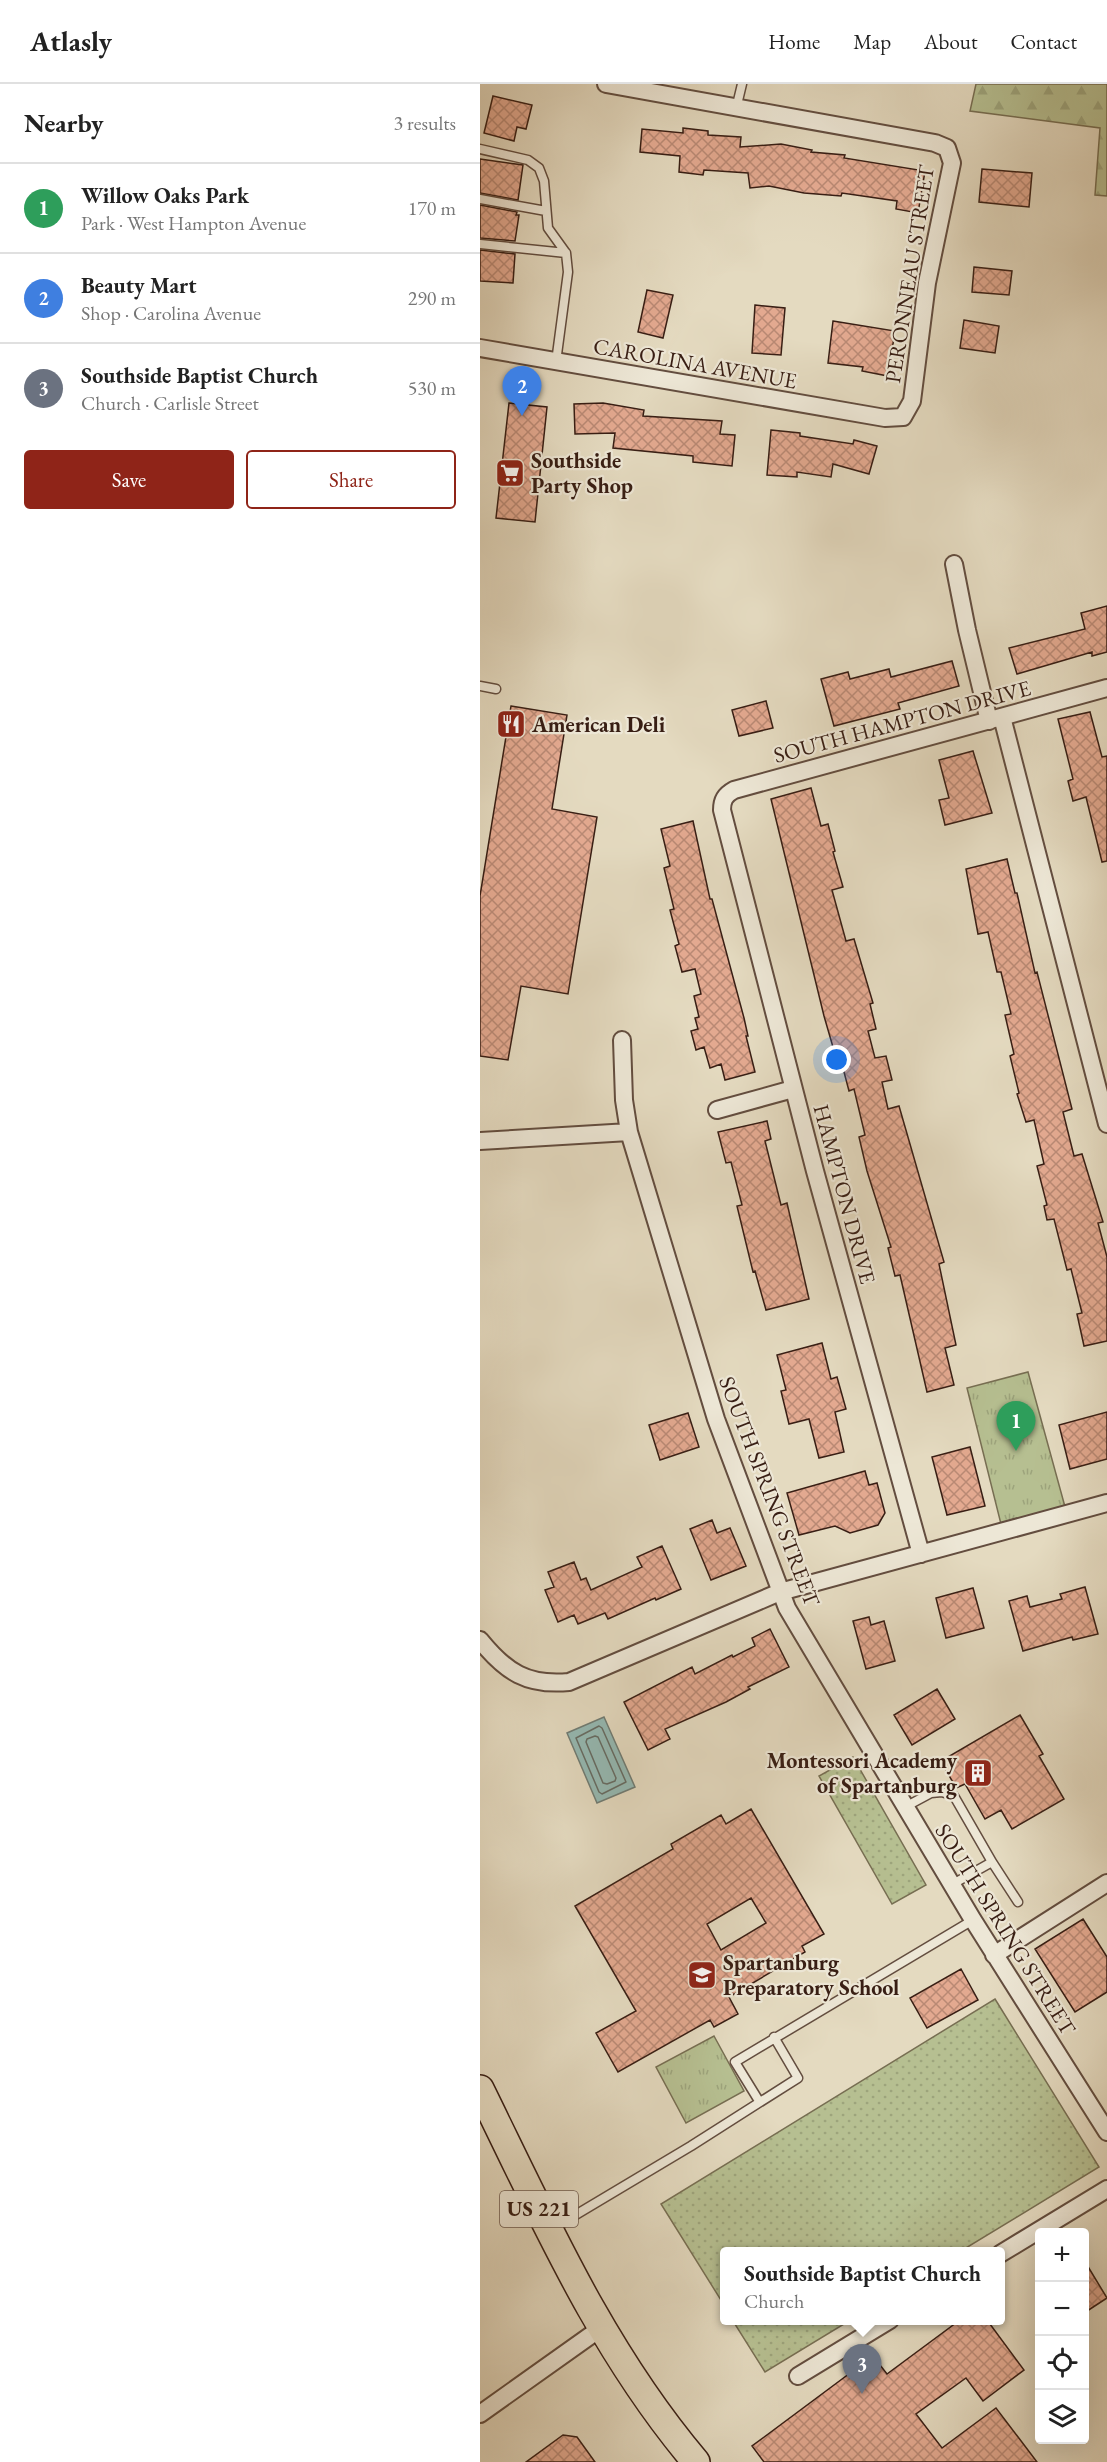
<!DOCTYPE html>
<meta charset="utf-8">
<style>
:root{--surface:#fff;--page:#f6f6f6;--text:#222;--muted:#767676;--line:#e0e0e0;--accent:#8f2418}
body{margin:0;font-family:"EB Garamond",serif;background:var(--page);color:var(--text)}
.controls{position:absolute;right:18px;bottom:18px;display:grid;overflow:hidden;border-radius:6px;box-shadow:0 6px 24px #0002}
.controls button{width:54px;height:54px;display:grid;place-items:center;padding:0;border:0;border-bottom:2px solid var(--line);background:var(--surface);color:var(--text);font:30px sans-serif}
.you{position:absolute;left:357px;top:976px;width:21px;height:21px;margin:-15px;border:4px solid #fff;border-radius:50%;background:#1a73e8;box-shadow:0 0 0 9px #1a73e833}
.badge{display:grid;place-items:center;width:39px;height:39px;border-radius:50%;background:var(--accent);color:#fff;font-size:20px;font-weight:700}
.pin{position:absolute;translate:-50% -50px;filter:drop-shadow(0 2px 3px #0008)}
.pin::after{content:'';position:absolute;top:32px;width:21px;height:18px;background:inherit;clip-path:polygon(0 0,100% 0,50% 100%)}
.popup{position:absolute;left:240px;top:2163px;width:285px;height:78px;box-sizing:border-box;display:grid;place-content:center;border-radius:6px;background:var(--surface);filter:drop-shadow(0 2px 4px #0005);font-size:20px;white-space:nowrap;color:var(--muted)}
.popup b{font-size:22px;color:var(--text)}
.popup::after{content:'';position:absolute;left:50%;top:100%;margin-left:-12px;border:12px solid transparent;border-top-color:var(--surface)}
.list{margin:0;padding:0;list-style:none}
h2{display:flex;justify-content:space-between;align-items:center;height:78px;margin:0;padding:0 24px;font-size:26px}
h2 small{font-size:20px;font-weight:400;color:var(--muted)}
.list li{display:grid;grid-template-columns:39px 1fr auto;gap:18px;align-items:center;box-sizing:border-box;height:90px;padding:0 24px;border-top:2px solid var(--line)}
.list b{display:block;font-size:22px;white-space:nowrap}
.list p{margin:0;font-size:20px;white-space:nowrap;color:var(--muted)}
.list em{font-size:20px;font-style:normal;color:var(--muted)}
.actions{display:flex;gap:12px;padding:18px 24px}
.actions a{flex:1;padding:14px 0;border:2px solid var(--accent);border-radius:6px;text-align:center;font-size:21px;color:var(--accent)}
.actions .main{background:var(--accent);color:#fff}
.icon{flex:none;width:33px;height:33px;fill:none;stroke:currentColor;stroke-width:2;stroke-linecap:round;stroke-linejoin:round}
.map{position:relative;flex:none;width:627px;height:2378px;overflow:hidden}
header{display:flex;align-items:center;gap:36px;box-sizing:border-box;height:84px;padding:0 30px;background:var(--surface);border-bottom:2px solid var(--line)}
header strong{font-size:28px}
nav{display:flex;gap:33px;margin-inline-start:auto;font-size:21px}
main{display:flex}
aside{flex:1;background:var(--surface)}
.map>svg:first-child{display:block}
</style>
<header>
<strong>Atlasly</strong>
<nav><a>Home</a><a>Map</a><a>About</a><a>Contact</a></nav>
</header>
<main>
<aside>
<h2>Nearby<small>3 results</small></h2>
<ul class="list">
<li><span class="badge" style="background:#2e9e5b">1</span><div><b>Willow Oaks Park</b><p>Park · West Hampton Avenue</p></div><em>170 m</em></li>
<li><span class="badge" style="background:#3f7fe0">2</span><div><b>Beauty Mart</b><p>Shop · Carolina Avenue</p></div><em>290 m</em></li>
<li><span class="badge" style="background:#6b7280">3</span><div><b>Southside Baptist Church</b><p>Church · Carlisle Street</p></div><em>530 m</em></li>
</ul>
<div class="actions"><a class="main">Save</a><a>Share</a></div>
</aside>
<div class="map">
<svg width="627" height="2378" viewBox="0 0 627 2378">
<defs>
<pattern id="grass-dots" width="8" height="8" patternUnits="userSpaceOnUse" patternTransform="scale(1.5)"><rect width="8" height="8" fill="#b6bf91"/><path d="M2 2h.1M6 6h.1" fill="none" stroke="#9da47c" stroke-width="1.8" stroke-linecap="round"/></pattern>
<pattern id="forest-firs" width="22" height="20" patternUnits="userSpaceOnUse" patternTransform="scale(1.5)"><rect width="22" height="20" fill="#b6bf91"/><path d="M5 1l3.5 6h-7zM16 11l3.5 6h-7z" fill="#9da47c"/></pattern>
<pattern id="park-tufts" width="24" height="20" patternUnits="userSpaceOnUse" patternTransform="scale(1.5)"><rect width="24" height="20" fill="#b6bf91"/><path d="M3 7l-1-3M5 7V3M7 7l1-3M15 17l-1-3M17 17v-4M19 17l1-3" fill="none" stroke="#9da47c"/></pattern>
<pattern id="building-cross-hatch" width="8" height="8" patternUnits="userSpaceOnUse" patternTransform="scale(1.5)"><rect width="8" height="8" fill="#e3a990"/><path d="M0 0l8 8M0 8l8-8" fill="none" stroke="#b98974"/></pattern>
</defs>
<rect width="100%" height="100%" fill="#e4dac0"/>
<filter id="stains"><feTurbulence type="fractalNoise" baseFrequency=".00333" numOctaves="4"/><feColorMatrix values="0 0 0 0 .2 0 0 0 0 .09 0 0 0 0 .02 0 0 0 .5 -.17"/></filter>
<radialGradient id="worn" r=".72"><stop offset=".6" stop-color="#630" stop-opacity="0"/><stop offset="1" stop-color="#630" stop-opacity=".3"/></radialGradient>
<path fill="url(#grass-dots)" stroke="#776e52" stroke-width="1.5" d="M373,1673L446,1801L412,1820L339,1692Z
M515,1915L619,2083L481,2167L244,2168V2221L181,2120Z
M253,2237H369L285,2288Z"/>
<path fill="url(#forest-firs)" stroke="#776e52" stroke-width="1.5" d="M496,0H627V112L615,111L620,44L490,27Z"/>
<path fill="url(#park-tufts)" stroke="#776e52" stroke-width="1.5" d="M548,1288L587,1430L523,1448L487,1304Z
M234,1952L264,2007L206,2039L176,1983Z"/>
<path fill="#95bab4" stroke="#707c74" stroke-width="1.5" d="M124,1633L155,1703L117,1719L87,1649Z"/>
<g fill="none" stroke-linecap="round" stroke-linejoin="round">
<path stroke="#666c64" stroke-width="1.5" d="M119,1642L122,1644L146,1698L122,1710L119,1708L96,1654Z
M115,1652L118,1653L136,1694L135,1697L127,1700L123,1699L106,1658L107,1655Z"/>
</g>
<path fill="url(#building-cross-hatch)" stroke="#381e14" stroke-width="1.5" fill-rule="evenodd" d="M13,12L52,21L46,45L37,43L34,57L4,49Z
M203,44L228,47V51L261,53L260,63L301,60L332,66L331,68L365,71L364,74L445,87L438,129L416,125L417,117L362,109L361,112L324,109L289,102L270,104L268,89L224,86L223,91L199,88L200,72L160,68L162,45L203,49Z
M0,75L43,81L38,116L0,109Z
M502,85L552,89L549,123L499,118Z
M0,121L37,128L36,131H39L35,157L0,154Z
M0,166L35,170L33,199L0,197Z
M494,183L532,187L529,211L492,208Z
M167,206L193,211L183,254L158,248Z
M275,221L305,224L301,271L272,269Z
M484,236L519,242L515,269L480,264Z
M353,237L415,247L408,292L382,287L383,283L348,279Z
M29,319L67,323L55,438L16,434Z
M123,319L164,326L163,332L242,337L240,350L255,351L252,382L213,378V372L133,364L135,349L95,350L94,320Z
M291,346L320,349V352L373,360L374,356L397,362L389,390L353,380L351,393L317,388V393L287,391Z
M627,522V568L612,572V568L537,590L529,564L605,545L601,529Z
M472,577L479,602L418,619L420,625L354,642L341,595L368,588L370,595L409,585L411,593Z
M286,617L293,644L259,652L252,626Z
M31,622L87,631L72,725L117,733L88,910L41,902L28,976L0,972V812Z
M610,628L622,673L627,672V777L622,778L606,713L593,717L588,697L593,695L578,635Z
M493,667L512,729L465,741L459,716L469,714L459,676Z
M331,704L341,742L348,740L355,767L353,768L363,803L352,806L366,857L374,855L393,919L390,920L396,945L388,947L395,974L406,972L412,996L402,998L408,1025L419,1022L464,1178L459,1180L476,1261L465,1264L474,1301L447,1308L420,1191L415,1192L408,1164L411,1163L387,1087L379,1053L385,1051L374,1005L369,1007L359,969L355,970L344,932L291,715Z
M213,737L230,815H232L264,934L268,952H266L275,988L245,996L241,980L230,984L224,963L216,966L211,947L218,945L215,934L219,933L214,912L221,910L215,885L202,888L195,862L199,860L190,826L194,825L184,784L190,782L181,745Z
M527,775L535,809H537L555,889L557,888L592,1025L583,1028L594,1072L602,1070L623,1138L618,1139L627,1173V1257L604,1262L597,1230L602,1229L591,1185L587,1186L574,1135L567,1136L564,1122L567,1121L557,1082L564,1080L554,1036L546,1038L537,1010L539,1009L530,972L534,970L525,931L531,930L521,888H517L508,848L498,850L486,785Z
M287,1037L291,1055L285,1057L301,1121L307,1119L329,1215L286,1226L275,1187L273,1188L257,1122L262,1121L251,1078L246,1079L238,1048Z
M342,1259L351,1295L357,1293L366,1325L355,1328L364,1368L339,1374L329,1335L309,1340L301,1307L306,1306L297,1271Z
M627,1328V1375L590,1385L579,1341Z
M208,1329L219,1363L180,1376L169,1341Z
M490,1363L505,1422L467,1431L452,1373Z
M385,1387L389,1401L397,1399L405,1429L398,1441L370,1449L355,1442L319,1451L307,1409Z
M232,1436L237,1449L250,1444L266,1482L231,1496L210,1445Z
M182,1462L201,1505L176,1516L175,1514L128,1535L125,1529L98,1540L94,1531L78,1538L65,1506L74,1503L68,1488L94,1478L101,1496L106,1494L111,1506L162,1483L157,1473Z
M605,1503L618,1550L593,1556L592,1553L543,1567L529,1517L547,1512L550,1523L582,1515L580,1510Z
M493,1504L504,1544L466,1554L456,1514Z
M389,1533L391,1541L404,1537L415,1577L386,1585L373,1537Z
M290,1545L309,1583L268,1603L270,1605L246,1618L185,1645L190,1655L168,1666L144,1618L212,1583L215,1590L252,1571L253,1573L275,1562L272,1554Z
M457,1605L475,1635L432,1661L414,1631Z
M540,1631L563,1670L559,1672L584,1715L532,1745L521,1726L505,1735L485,1700L476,1704L461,1677Z
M271,1725L344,1850L322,1862L325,1868L249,1913L258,1930L234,1943L230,1936L138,1988L116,1949L156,1927L95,1822L193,1765L191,1760L241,1731L246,1740ZM271,1814L286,1839L241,1866L227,1840Z
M603,1835L627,1873V1908L595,1928L555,1865Z
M481,1885L498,1916L447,1944L430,1914Z
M604,2176L627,2214L604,2229Z
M480,2236H507L544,2286L503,2317L486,2294L436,2330L462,2364L516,2324L557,2378H284L272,2362L393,2272L407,2290Z
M83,2351L97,2353L115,2378H46Z"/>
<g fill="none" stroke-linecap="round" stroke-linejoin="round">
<g stroke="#634d3f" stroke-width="11">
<path id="lane" d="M256,25L262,0
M0,65L48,76L59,84L64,97L68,144L86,169L88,188L76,278
M0,115L66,127
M0,160L86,169
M0,602L16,605
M425,1723L451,1709L462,1708L474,1712L512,1778L471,1801
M512,1778L538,1818
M279,2017L255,1978L493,1836
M72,2145L211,2062L318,1994L294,1953"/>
</g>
<g stroke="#634d3f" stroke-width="20">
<path id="street" d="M0,264L405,334L423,333L432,317L447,199L472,79L467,64L455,59L126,0
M474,480L487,546L509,637
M522,633L627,1040
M142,956L144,1016L149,1048L236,1335L307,1524L493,1836L627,2048
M237,1026L313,1005
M0,1057L149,1048
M441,1470L335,1087L242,726C242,716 245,711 254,706L627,604
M0,1556C26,1588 47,1602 89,1598L300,1508L627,1419
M514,1871L627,1799
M520,2170L627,2105
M318,2292L410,2236
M0,2330L121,2244"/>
</g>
<g stroke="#381e14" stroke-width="30">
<path id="primary" d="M0,2005C64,2135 121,2266 216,2378"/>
</g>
<use href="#lane" stroke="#ede7d6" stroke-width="8"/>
<use href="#street" stroke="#ede7d6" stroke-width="16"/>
<use href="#primary" stroke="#e4dac0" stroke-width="27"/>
</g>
<defs>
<g id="supermarket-square" transform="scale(1.5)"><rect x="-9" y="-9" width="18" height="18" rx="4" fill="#8f2418" stroke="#ede7d6"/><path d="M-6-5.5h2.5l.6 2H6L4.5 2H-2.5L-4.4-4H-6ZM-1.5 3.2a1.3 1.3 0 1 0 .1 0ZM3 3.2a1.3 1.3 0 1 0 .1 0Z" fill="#fff"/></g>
<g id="restaurant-square" transform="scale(1.5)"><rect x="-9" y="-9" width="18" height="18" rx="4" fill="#8f2418" stroke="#ede7d6"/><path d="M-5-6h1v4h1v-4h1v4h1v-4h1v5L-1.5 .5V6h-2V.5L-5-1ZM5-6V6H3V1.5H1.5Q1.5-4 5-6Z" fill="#fff"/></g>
<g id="building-square" transform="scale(1.5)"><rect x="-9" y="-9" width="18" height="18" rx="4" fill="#8f2418" stroke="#ede7d6"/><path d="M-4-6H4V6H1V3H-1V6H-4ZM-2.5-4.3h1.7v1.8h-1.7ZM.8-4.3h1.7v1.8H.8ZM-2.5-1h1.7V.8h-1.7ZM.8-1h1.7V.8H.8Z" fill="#fff"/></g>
<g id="school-square" transform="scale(1.5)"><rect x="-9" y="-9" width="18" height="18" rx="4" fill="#8f2418" stroke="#ede7d6"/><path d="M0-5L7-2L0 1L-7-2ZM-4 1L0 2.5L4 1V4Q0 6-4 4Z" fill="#fff"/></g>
</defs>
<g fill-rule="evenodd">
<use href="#supermarket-square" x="30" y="389"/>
<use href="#restaurant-square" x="31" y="640"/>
<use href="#building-square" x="498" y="1689"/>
<use href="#school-square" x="222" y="1891"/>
</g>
<g text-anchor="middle" stroke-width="4.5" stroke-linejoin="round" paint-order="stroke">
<rect fill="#ede7d6" stroke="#6e5a4e" stroke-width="1.5" x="20" y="2107" width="78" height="36" rx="4.5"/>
<g font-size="21" font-weight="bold" fill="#381e14">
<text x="59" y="2132">US 221</text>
</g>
<g font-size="22" fill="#381e14" stroke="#ede7d6">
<text transform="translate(429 190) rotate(-81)" y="8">PERONNEAU STREET</text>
<text transform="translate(215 279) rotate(10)" y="8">CAROLINA AVENUE</text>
<text transform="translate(422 637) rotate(-15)" y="8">SOUTH HAMPTON DRIVE</text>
<text transform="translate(365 1110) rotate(75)" y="8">HAMPTON DRIVE</text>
<text transform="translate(290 1407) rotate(69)" y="8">SOUTH SPRING STREET</text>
<text transform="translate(526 1845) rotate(58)" y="8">SOUTH SPRING STREET</text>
</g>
<g font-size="22" font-weight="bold" fill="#381e14" stroke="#ede7d6" text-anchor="start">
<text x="51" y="384">Southside<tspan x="51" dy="25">Party Shop</tspan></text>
<text x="52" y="648">American Deli</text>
<text x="477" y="1684" text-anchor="end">Montessori Academy<tspan x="477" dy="25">of Spartanburg</tspan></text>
<text x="243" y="1886">Spartanburg<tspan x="243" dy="25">Preparatory School</tspan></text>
</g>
</g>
<rect width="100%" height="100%" filter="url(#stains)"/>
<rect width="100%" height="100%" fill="url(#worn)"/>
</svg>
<div class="controls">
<button>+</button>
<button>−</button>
<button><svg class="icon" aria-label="locate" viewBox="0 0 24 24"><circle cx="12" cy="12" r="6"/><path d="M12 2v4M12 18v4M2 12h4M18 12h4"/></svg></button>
<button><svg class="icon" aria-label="layers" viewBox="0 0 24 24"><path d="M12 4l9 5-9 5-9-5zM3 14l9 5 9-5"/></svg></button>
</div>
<div class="you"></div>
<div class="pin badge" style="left:536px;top:1367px;background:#2e9e5b">1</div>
<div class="pin badge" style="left:42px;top:332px;background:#3f7fe0">2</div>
<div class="pin badge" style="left:382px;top:2310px;background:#6b7280">3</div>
<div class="popup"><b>Southside Baptist Church</b>Church</div>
</div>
</main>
